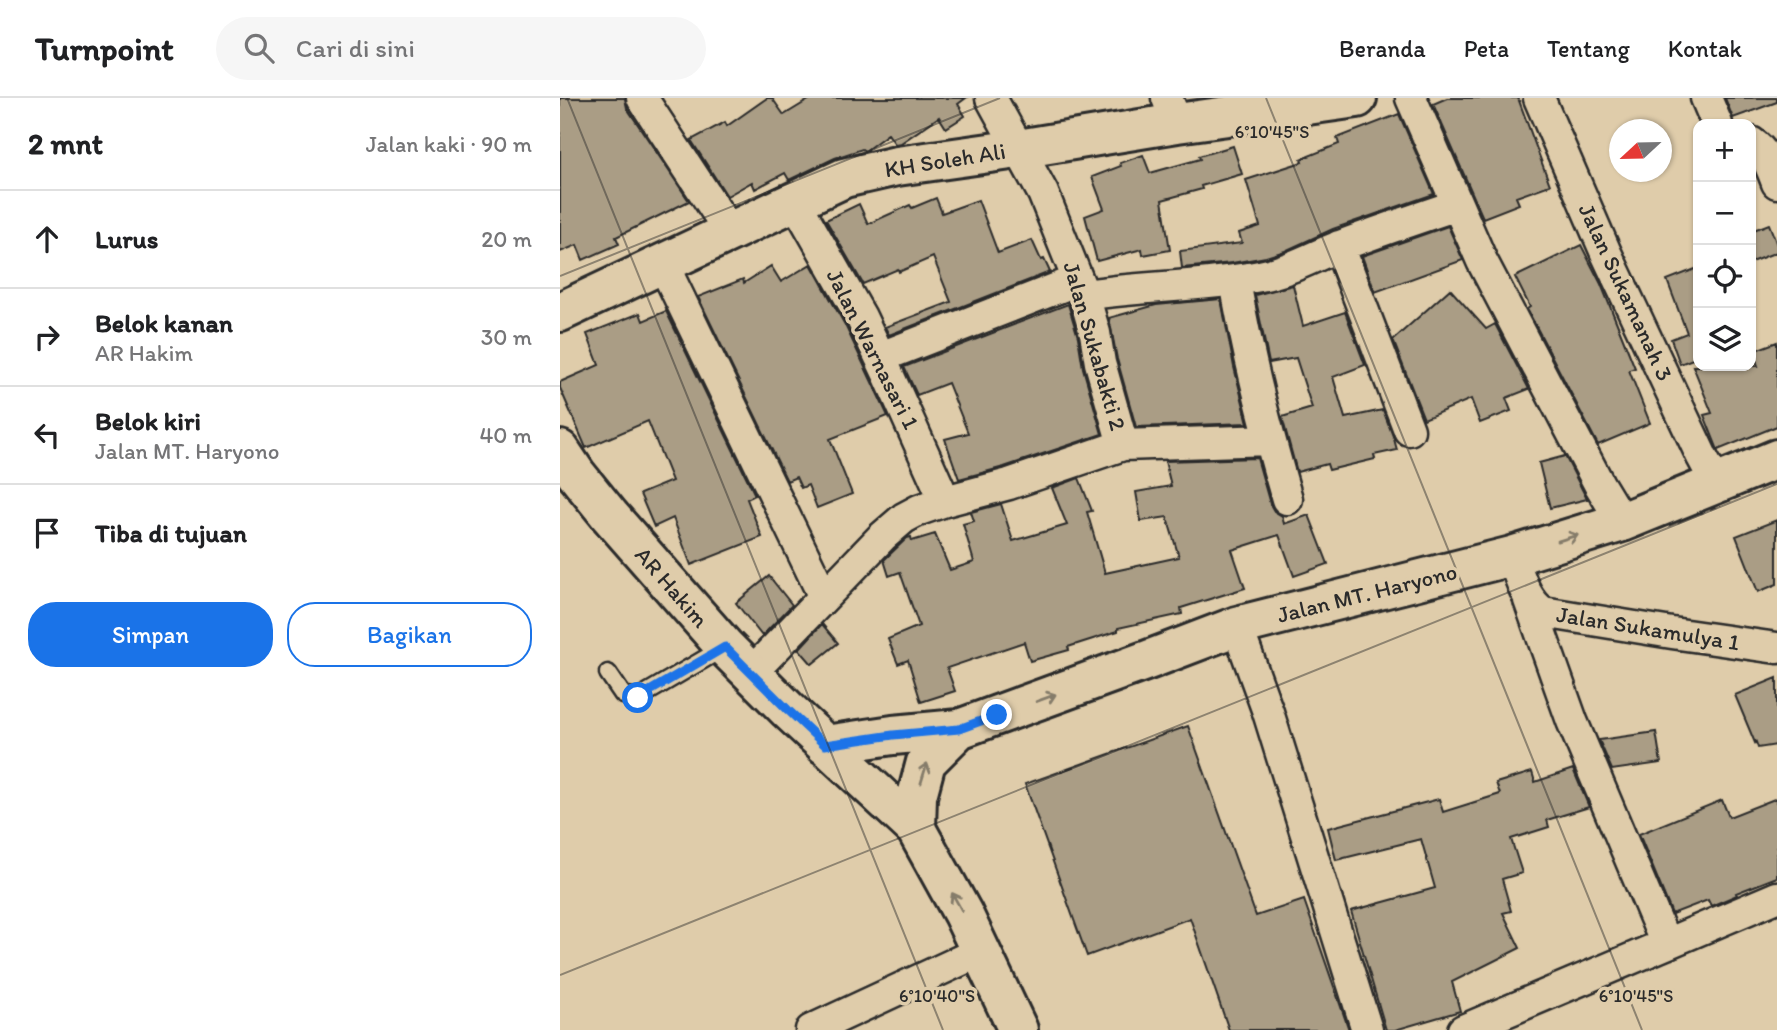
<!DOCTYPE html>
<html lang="id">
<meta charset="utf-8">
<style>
:root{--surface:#fff;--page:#f6f6f6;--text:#202124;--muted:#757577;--line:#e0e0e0;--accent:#1a73e8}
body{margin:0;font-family:Itim,sans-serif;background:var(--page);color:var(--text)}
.controls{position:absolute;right:21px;top:21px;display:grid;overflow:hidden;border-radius:14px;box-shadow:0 2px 5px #0004}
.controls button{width:63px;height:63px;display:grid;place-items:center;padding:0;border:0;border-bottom:2px solid var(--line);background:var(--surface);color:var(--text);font:35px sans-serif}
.compass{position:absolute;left:1049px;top:21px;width:63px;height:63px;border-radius:50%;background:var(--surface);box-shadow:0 2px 5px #0004;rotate:248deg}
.stop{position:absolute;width:21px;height:21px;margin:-16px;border:5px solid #1a73e8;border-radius:50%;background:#fff}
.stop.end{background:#1a73e8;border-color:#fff;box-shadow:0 2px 7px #0008}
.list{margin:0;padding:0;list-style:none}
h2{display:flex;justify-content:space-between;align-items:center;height:91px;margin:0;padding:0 28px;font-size:30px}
h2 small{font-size:23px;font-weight:400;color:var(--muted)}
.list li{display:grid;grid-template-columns:46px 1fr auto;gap:21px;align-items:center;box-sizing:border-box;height:98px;padding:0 28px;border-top:2px solid var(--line)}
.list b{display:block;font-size:26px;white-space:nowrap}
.list p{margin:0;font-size:23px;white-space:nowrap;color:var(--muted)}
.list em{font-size:23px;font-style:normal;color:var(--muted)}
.actions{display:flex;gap:14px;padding:21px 28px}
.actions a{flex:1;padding:16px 0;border:2px solid var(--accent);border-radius:28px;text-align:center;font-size:24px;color:var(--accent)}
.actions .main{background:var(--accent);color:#fff}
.icon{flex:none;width:38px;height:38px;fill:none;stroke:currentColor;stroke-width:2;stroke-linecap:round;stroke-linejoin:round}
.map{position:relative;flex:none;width:1217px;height:932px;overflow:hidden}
header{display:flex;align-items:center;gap:42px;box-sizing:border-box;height:98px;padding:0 35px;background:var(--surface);border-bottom:2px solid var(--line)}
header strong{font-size:33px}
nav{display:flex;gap:38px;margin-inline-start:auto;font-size:24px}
.search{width:490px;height:63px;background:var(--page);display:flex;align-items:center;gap:18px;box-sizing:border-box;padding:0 24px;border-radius:38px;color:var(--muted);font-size:26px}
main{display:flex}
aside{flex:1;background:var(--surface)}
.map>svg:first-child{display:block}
</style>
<header>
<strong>Turnpoint</strong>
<div class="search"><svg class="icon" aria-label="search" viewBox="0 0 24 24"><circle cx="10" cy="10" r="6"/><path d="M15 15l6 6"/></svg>Cari di sini</div>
<nav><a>Beranda</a><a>Peta</a><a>Tentang</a><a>Kontak</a></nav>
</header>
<main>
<aside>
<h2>2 mnt<small>Jalan kaki · 90 m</small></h2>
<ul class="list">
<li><svg class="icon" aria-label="ahead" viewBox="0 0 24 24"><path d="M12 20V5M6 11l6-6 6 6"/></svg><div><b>Lurus</b></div><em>20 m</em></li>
<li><svg class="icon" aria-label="right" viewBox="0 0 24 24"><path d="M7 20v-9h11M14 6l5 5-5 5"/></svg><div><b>Belok kanan</b><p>AR Hakim</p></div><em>30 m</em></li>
<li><svg class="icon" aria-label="left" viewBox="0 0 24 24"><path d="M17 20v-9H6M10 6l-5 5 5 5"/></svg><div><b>Belok kiri</b><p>Jalan MT. Haryono</p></div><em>40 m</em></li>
<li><svg class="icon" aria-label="arrive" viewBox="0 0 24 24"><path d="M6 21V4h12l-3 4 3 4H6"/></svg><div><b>Tiba di tujuan</b></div></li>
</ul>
<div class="actions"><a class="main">Simpan</a><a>Bagikan</a></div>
</aside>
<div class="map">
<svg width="1217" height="932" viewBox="0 0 1217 932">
<rect width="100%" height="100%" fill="#dfccaa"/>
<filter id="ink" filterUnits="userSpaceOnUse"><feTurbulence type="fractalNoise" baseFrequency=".0143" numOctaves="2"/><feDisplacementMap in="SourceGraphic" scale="14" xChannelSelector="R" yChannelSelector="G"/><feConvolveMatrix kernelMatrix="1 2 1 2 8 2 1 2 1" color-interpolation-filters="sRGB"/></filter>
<g filter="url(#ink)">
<path fill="#aa9d85" stroke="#2b2b2b" stroke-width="2" d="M0,0H65L67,10L129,103L56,139L59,146L23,162L17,147L0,154Z
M207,0H212L224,17L252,0H406L398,6L405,18L386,30L379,19L341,45L335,46L328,36L305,53L302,51L275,60L229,82L225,75L195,91L192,84L167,98L131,42L165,24L167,28Z
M887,0H958L990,87L956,99L959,106L923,120L873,6Z
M1165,0H1217V4L1173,20Z
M839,16L874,96L773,131L725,153L706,159L672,165L622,170L620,153L682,145L679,135L700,128L686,82L742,64L741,61L779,46L777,40Z
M673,48L682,76L641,88L642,91L602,102L610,152L583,157L582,151L537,163L525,118L544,111L532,79L561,68L560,65L583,57L590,75L640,61L639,58Z
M376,100L382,115L418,102L438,155L472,142L481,162L484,161L490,174L329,237L325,229L391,204L373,159L339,174L338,171L303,186L266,122L299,106L308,126L350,107L352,110Z
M1209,126L1217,147V154L1191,164V133Z
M888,128L903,162L815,194L802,158Z
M1021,147L1041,186L1075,270L1069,272L1090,325L1038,347L967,211L970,209L955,179Z
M251,166L285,227L328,318L270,341L292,396L257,410L248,387L241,390L236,379L227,383L138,199L183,181L184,185L211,168L221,184Z
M1138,170V259L1120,266L1111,241L1127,235L1107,182Z
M733,187L743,228L785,214L805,267L773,279L785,320L823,312L834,341L837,352L814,357L815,361L769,372L767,366L737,374L722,319L752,310L736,260L709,265L695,197Z
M890,191L926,231L935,226L969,291L946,300L951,313L920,325L911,301L864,321L833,242Z
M661,201L674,269L688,325L576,329L557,261L549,220L596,207Z
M508,206L518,239L523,270L542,336L444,369L399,381L385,341L408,335L388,285L357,297L344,269Z
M106,213L195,397L187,401L202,439L131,467L113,420L94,429L80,396L112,383L88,323L26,350L0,290V284L39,267L27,236L80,215L83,223Z
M1217,244V328L1158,352L1144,317L1152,315L1133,268H1198L1193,253Z
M1005,358L1027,401L990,410L979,365Z
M697,360L710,406L714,413L722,418L724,426L749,417L768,466L734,478L719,437L672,452L685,490L621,510L622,516L558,530V533L508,549L509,552L470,563L464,544L387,570L395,593L361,604L348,562L338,566L328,541L359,528L340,474L329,478L324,462L347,440L351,439L352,443L375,436L390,472L414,464L403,426L414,423L411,414L441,406L453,443L507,427L492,390L519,380L532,413L527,414L545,475L619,459L607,419L581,423L576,394L611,388L605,363Z
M1217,422V486L1198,494L1176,438Z
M209,478L232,507L202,538L176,505Z
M262,526L278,545L252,566L239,551Z
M1217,580V647L1198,650L1196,644L1195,645L1175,597Z
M628,628L696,818L744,802L789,932H669L630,820L527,858L465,686Z
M1096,634L1101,665L1052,672L1039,642Z
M1013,671L1029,709L987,722L989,729L951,741L962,775L942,781L951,813L943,815L960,850L892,884L900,913L835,932H826L791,813L875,790L861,741L776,762L768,730L879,701L883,714L940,696L936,685L972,674L975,684Z
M1217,700V779L1176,795L1177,797L1151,808L1148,802L1112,816L1079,736L1162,702L1169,719Z"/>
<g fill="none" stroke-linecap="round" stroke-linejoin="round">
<g stroke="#2b2b2b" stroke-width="21">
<path id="lane" d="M48,575L63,597L78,600L165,549"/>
</g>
<g stroke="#2b2b2b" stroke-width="35">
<path id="street" d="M82,0L170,134
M431,0L483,95L524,197L535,235L540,265L563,347
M607,0L617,25
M851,0L922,163L1039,386L1062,424
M979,0L1046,155L1142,359L1157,387
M1146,0L1157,26
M1191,44C1207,55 1210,67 1217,85
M235,103L301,219L328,276L385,403
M779,148L849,332
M103,166L264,499
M675,182C687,256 706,329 727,401
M524,197C583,188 643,189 700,178C729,173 754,158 780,148C819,133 858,120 897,107
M321,259L518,182
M952,458C960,478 964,501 983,514L1112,535L1217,550
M969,502L1012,623L1106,846
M677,528L708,614L807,932
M191,575L322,439L344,420L359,412L385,403L449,386L563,347L710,342
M251,932L421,853
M903,932L1217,799"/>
</g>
<g stroke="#2b2b2b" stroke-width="44">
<path id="secondary" d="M0,214L284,80L337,68L458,51L617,25L797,0
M0,352L16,376L50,418L165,549L228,612L356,731L403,816L458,932
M265,647L333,637L399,631L588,562L677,528L952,458L1062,424L1217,361
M356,731L357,698L366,664L399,631"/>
</g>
<use href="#lane" stroke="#dfccaa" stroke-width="16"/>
<use href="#street" stroke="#dfccaa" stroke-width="30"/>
<use href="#secondary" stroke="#dfccaa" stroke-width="38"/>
</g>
<defs><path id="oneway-shaft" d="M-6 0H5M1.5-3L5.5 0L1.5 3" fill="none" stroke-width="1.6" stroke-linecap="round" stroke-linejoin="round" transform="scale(1.75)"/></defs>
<g stroke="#857c6a">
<use href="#oneway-shaft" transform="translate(1008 440) rotate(-17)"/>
<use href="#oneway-shaft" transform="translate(486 600) rotate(-20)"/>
<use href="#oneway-shaft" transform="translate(364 675) rotate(-73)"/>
<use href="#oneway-shaft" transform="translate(397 804) rotate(-119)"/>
</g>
</g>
<g fill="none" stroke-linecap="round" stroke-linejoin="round" filter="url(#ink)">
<path stroke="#1a73e8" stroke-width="9" d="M78,600L165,549L228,612L265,647L333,637L399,631L437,617"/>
</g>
<path fill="none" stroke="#2b2b2b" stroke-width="2" stroke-opacity="0.45" d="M7,0L383,932M706,0L1082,932M0,178L440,0M0,877L1217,386"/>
<g text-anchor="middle" stroke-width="7" stroke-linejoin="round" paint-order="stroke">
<g font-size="23" fill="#2b2b2b" stroke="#dfccaa">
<text transform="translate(385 62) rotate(-9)" y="8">KH Soleh Ali</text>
<text transform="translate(1066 194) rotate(65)" y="8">Jalan Sukamanah 3</text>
<text transform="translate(535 248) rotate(74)" y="8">Jalan Sukabakti 2</text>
<text transform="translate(313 251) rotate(63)" y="8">Jalan Warnasari 1</text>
<text transform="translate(112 489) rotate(49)" y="8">AR Hakim</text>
<text transform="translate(807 495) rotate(-14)" y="8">Jalan MT. Haryono</text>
<text transform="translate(1088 530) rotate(9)" y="8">Jalan Sukamulya 1</text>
</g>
</g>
<g font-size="18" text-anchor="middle" fill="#2b2b2b" stroke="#dfccaa" stroke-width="7" stroke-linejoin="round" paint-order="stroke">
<text x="712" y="40">6°10'45"S</text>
<text x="377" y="904">6°10'40"S</text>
<text x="1076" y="904">6°10'45"S</text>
</g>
</svg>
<div class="controls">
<button>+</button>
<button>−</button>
<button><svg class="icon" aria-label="locate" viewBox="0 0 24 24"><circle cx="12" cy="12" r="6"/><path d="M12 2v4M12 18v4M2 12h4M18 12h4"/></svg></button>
<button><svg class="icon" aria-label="layers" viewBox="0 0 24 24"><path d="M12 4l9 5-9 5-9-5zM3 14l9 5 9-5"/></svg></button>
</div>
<svg class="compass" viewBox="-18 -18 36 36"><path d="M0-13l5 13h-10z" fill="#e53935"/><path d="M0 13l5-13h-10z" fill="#757577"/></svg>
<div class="stop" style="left:78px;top:600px"></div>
<div class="stop end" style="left:437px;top:617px"></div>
</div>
</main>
